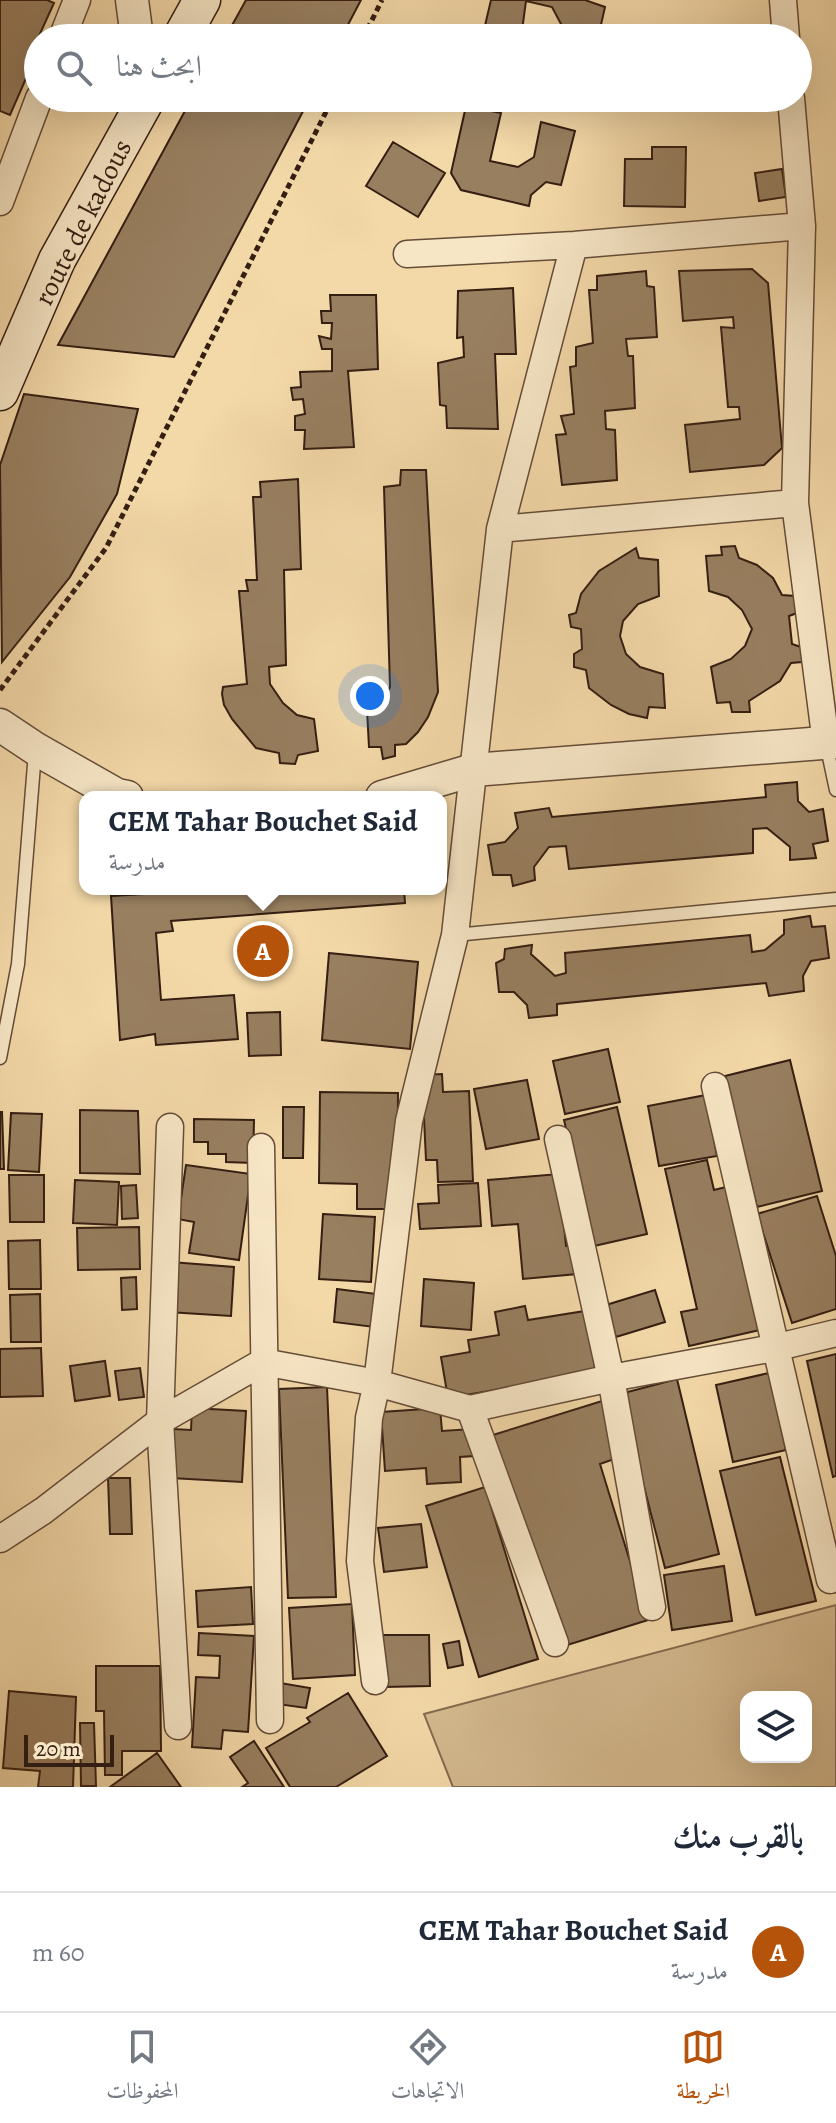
<!DOCTYPE html>
<html lang="ar">
<meta charset="utf-8">
<style>
:root{--surface:#fff;--page:#f2f2f3;--text:#1f2937;--muted:#747a83;--line:#e0e1e3;--accent:#b45309}
body{margin:0;font-family:Alegreya,Amiri,serif;background:var(--page);color:var(--text);direction:rtl}
.controls{position:absolute;right:24px;bottom:24px;display:grid;overflow:hidden;border-radius:16px;box-shadow:0 8px 32px #0002}
.controls button{width:72px;height:72px;display:grid;place-items:center;padding:0;border:0;border-bottom:2px solid var(--line);background:var(--surface);color:var(--text);font:40px sans-serif}
.scale{position:absolute;left:24px;bottom:20px;width:90px;box-sizing:border-box;padding-left:8px;border:4px solid #351e12;border-top:0;font-size:22px;line-height:28px;white-space:nowrap;color:#351e12;-webkit-text-stroke:6px #f7e6c6;paint-order:stroke}
.you{position:absolute;left:370px;top:696px;width:28px;height:28px;margin:-20px;border:6px solid #fff;border-radius:50%;background:#1a73e8;box-shadow:0 0 0 12px #1a73e833}
.badge{display:grid;place-items:center;width:52px;height:52px;border-radius:50%;background:var(--accent);color:#fff;font-size:26px;font-weight:700}
.pin{position:absolute;translate:-50% -50%;border:4px solid #fff;box-shadow:0 2px 8px #0006}
.popup{position:absolute;left:79px;top:791px;width:368px;height:104px;box-sizing:border-box;display:grid;place-content:center;border-radius:16px;background:var(--surface);filter:drop-shadow(0 2px 6px #0005);font-size:26px;white-space:nowrap;color:var(--muted)}
.popup b{font-size:30px;color:var(--text)}
.popup::after{content:'';position:absolute;left:50%;top:100%;margin-left:-16px;border:16px solid transparent;border-top-color:var(--surface)}
.list{margin:0;padding:0;list-style:none}
h2{display:flex;justify-content:space-between;align-items:center;height:104px;margin:0;padding:0 32px;font-size:34px}
h2 small{font-size:26px;font-weight:400;color:var(--muted)}
.list li{display:grid;grid-template-columns:52px 1fr auto;gap:24px;align-items:center;box-sizing:border-box;height:120px;padding:0 32px;border-top:2px solid var(--line)}
.list b{display:block;font-size:30px;white-space:nowrap}
.list p{margin:0;font-size:26px;white-space:nowrap;color:var(--muted)}
.list em{font-size:26px;font-style:normal;color:var(--muted)}
.icon{flex:none;width:44px;height:44px;fill:none;stroke:currentColor;stroke-width:2;stroke-linecap:round;stroke-linejoin:round}
.map{position:relative;flex:none;width:836px;height:1787px;overflow:hidden;direction:ltr}
.search{position:absolute;background:var(--surface);box-shadow:0 8px 32px #0002;left:24px;right:24px;top:24px;height:88px;display:flex;align-items:center;gap:20px;box-sizing:border-box;padding:0 28px;border-radius:44px;color:var(--muted);font-size:30px}
.sheet{height:224px;background:var(--surface)}
nav{display:flex;justify-content:space-around;align-items:center;box-sizing:border-box;height:112px;border-top:2px solid var(--line);background:var(--surface);font-size:22px;color:var(--muted)}
nav a{display:grid;justify-items:center;gap:4px}
nav .on{color:var(--accent)}
.map>svg:first-child{display:block}
</style>
<div class="map">
<svg width="836" height="1787" viewBox="0 0 836 1787">
<rect width="100%" height="100%" fill="#f3d8a8"/>
<filter id="stains"><feTurbulence type="fractalNoise" baseFrequency=".0025" numOctaves="4"/><feColorMatrix values="0 0 0 0 .2 0 0 0 0 .09 0 0 0 0 .02 0 0 0 .5 -.17"/></filter>
<radialGradient id="worn" r=".72"><stop offset=".6" stop-color="#630" stop-opacity="0"/><stop offset="1" stop-color="#630" stop-opacity=".3"/></radialGradient>
<path fill="#d3b88e" stroke="#846b50" stroke-width="2" fill-rule="evenodd" d="M836,1605V1787H453L424,1714ZM746,1697H806V1757H746Z"/>
<path fill="#987f60" stroke="#351e12" stroke-width="2" d="M0,0H47L54,3L38,38L35,50L38,51L10,115L0,111Z
M246,0H361L341,38H225Z
M491,0H585L605,7L598,38H558L561,24L552,7L526,1L521,38H498L483,34Z
M192,98H310L174,357L58,345Z
M466,106L501,113L490,161L518,167L534,157L541,122L575,131L561,185L546,182L531,195L529,206L461,190L451,173Z
M393,142L445,173L418,217L366,186Z
M652,147H686L685,207L624,206L625,159H652Z
M782,169L786,197L759,201L755,173Z
M752,269L768,283L782,448L764,465L690,472L685,425L740,419L739,407H728L721,327L734,328L733,317L683,321L679,271Z
M646,271L647,286L654,287L657,337L626,339L628,356H633L635,408L605,411L606,429L615,430L617,480L562,485L556,435L566,434L561,416L574,414L570,367L576,366V347L593,343L589,290H597V276Z
M513,288L516,354H495L498,429L447,428L446,406L440,405L438,363L464,357L463,337L457,338L458,291Z
M330,295H376L378,369L348,371L354,447L304,449L305,430H295V416L305,414L303,399L293,400L291,388L301,387L300,372L332,371V349H322L319,336L331,339L332,323H322L321,311H331Z
M24,394L138,409L117,494L70,577L2,662L0,465Z
M401,470H426L438,692L428,717L418,732L406,744L395,745V756L383,759L381,747H369L367,710L382,701L390,687L384,487L400,485Z
M298,479L301,569L284,570L286,665L269,667L270,684L283,703L297,715L314,719L318,751L298,755L295,764L280,763L279,753L256,748L232,719L224,705L222,694L223,687L247,684L239,591H248L246,580H257L253,497H261L260,482Z
M735,546L739,558L757,565L773,578L782,595L795,596L797,613L789,616L792,644L804,648L802,662L791,663L780,681L749,701L750,712H732L730,702L717,703L711,667L731,659L745,646L752,629L742,610L728,597L709,591L706,556L722,555L721,547Z
M636,548L639,558L658,560L659,596L638,604L623,621L620,636L626,654L640,667L663,674L665,708L649,707L647,718L629,714L611,705L589,688L586,670L574,667V654L582,649L581,629L571,627L569,615L576,613L581,594L599,571Z
M797,782L798,801L809,812L823,809L828,841L813,844L816,858L790,860V847L767,828L753,829V853L569,869L566,846L549,847L534,867L535,880L513,886L511,875H493L488,845L505,842L518,828L515,813L549,808L552,817L766,797L765,785Z
M144,889H404L405,903L171,921L173,931L156,933L161,1000L234,995L238,1039L156,1045L155,1034L120,1040L111,896L144,894Z
M810,916L812,927L825,926L829,958L811,961L803,976L804,991L769,996L766,983L557,1004V1015L529,1018L527,1005L514,992H499L496,963L504,959L505,949L532,945L531,954L555,976L566,973L565,953L750,935L752,952L765,950L784,934V920Z
M329,953L418,962L410,1049L322,1040Z
M280,1012L281,1055L249,1056L247,1013Z
M608,1049L620,1102L565,1114L553,1061Z
M790,1060L822,1191L757,1207L725,1076Z
M442,1074L443,1092L469,1091L473,1181L438,1182L437,1160H426L422,1075Z
M527,1080L539,1139L486,1149L474,1089Z
M320,1092L398,1093L397,1209H357V1184L319,1183Z
M706,1095L717,1156L659,1166L648,1106Z
M283,1107H304L303,1158H283Z
M617,1107L647,1234L594,1246L564,1120Z
M80,1110L138,1111L140,1174L80,1173Z
M0,1112H2L4,1169H0Z
M11,1113L42,1114L39,1172L8,1170Z
M194,1119L254,1120L253,1163L226,1162V1154H208V1142H194Z
M707,1160L714,1190L726,1187L760,1330L689,1346L681,1312L697,1309L665,1169Z
M186,1165L251,1174L239,1260L189,1253L194,1222L178,1219Z
M559,1174L566,1246L574,1245L577,1274L523,1279L518,1224L492,1226L488,1180Z
M9,1175H44V1222H10Z
M75,1180L119,1182L117,1225L73,1223Z
M478,1183L481,1226L420,1229L418,1204L439,1203L438,1185Z
M136,1185L138,1218L122,1219L121,1186Z
M817,1196L836,1256V1309L792,1323L757,1214Z
M323,1214L375,1217L371,1282L319,1279Z
M139,1227L140,1269L78,1270L77,1228Z
M40,1240L41,1289H9L8,1241Z
M171,1262L234,1267L231,1316L168,1312Z
M136,1277L137,1309L122,1310L121,1278Z
M424,1279L474,1283L471,1330L421,1326Z
M337,1289L377,1294L374,1327L334,1322Z
M655,1290L665,1322L616,1337L606,1305Z
M40,1294L41,1342H11L10,1295Z
M525,1306L528,1320L585,1311L596,1373L448,1398L441,1357L470,1352L468,1340L499,1335L495,1312Z
M41,1348L43,1396L0,1397V1349Z
M836,1354V1476L833,1477L807,1361Z
M105,1361L110,1396L75,1401L70,1366Z
M140,1368L144,1397L119,1400L115,1371Z
M769,1373L786,1450L733,1462L716,1385Z
M677,1379L719,1554L665,1568L620,1394Z
M327,1387L336,1597L288,1598L279,1389Z
M602,1401L620,1457L600,1464L648,1620L564,1646L493,1435Z
M192,1408L246,1411L242,1482L171,1478L173,1429L191,1430Z
M440,1408L442,1431L472,1429L474,1456L460,1457L461,1482L427,1484L426,1468L385,1471L381,1412Z
M780,1457L816,1601L756,1615L720,1471Z
M108,1478H130L132,1534H110Z
M485,1487L538,1659L479,1677L426,1506Z
M421,1524L427,1567L384,1572L378,1528Z
M724,1566L732,1621L672,1630L664,1575Z
M251,1587L253,1624L198,1627L196,1591Z
M352,1604L355,1675L293,1679L289,1608Z
M199,1633L254,1636L248,1732L223,1730L221,1749L192,1747L196,1677L219,1678L220,1656L198,1655Z
M383,1635H429L430,1686L384,1687Z
M459,1641L463,1665L448,1668L443,1644Z
M96,1666H160L161,1751H122V1775H105L104,1711H96Z
M280,1683L310,1688L306,1708L277,1704Z
M9,1691L76,1697L73,1787H38L40,1771L3,1768Z
M348,1693L387,1756L336,1787H290L266,1748L310,1722L307,1718Z
M80,1723H94L96,1786H81Z
M254,1741L284,1787H242L248,1783L230,1757Z
M157,1753L181,1787H110Z"/>
<g fill="none" stroke-linecap="round" stroke-linejoin="round">
<g stroke="#644c38" stroke-width="15">
<path id="service" d="M826,743L836,790
M455,935L836,899
M0,1058L18,964L35,752"/>
</g>
<g stroke="#644c38" stroke-width="29">
<path id="minor" d="M783,0L786,38
M62,38L77,0
M791,98L802,226L795,503L826,743
M0,202L39,98
M407,254L574,245L802,226
M500,529L795,503
M715,1086L830,1580
M170,1127L160,1421L178,1726
M558,1139L611,1378L652,1607
M261,1147L270,1720
M470,1409L555,1643
M0,1539L43,1511L160,1421L263,1362L377,1383L470,1409L611,1378L774,1348L836,1333
M375,1681L360,1561L369,1418L377,1383L409,1121L455,935L500,529L574,245"/>
</g>
<g stroke="#644c38" stroke-width="35">
<path id="tertiary" d="M132,0L137,38
M0,725L36,749L117,795L127,797
M382,797L473,770L836,742"/>
</g>
<g stroke="#351e12" stroke-width="39">
<path id="secondary" d="M181,38L202,0
M0,392L57,260L147,98"/>
</g>
<path stroke="#351e12" stroke-width="5" stroke-dasharray="6 4" stroke-linecap="butt" d="M363,38L382,0
M0,690L106,548L333,98"/>
<use href="#service" stroke="#f7e6c6" stroke-width="12"/>
<use href="#minor" stroke="#f7e6c6" stroke-width="26"/>
<use href="#tertiary" stroke="#f7e6c6" stroke-width="32"/>
<use href="#secondary" stroke="#f7e6c6" stroke-width="36"/>
</g>
<g text-anchor="middle" stroke-width="6" stroke-linejoin="round" paint-order="stroke">
<g font-size="28" fill="#351e12" stroke="#f7e6c6">
<text transform="translate(82 222) rotate(-63)" y="10">route de kadous</text>
</g>
</g>
<rect width="100%" height="100%" filter="url(#stains)"/>
<rect width="100%" height="100%" fill="url(#worn)"/>
</svg>
<div class="controls">
<button><svg class="icon" aria-label="layers" viewBox="0 0 24 24"><path d="M12 4l9 5-9 5-9-5zM3 14l9 5 9-5"/></svg></button>
</div>
<div class="scale">20 m</div>
<div class="you"></div>
<div class="pin badge" style="left:263px;top:951px">A</div>
<div class="popup"><b>CEM Tahar Bouchet Said</b>مدرسة</div>
<div class="search"><svg class="icon" aria-label="search" viewBox="0 0 24 24"><circle cx="10" cy="10" r="6"/><path d="M15 15l6 6"/></svg>ابحث هنا</div>
</div>
<section class="sheet">
<h2>بالقرب منك<small></small></h2>
<ul class="list">
<li><span class="badge">A</span><div><b>CEM Tahar Bouchet Said</b><p>مدرسة</p></div><em>60 m</em></li>
</ul>
</section>
<nav>
<a class="on"><svg class="icon" aria-label="map" viewBox="0 0 24 24"><path d="M3 6l6-2 6 2 6-2v14l-6 2-6-2-6 2zM9 4v14M15 6v14"/></svg>الخريطة</a>
<a><svg class="icon" aria-label="directions" viewBox="0 0 24 24"><path d="M12 3l9 9-9 9-9-9zM9 14v-3h6M13 9l2 2-2 2"/></svg>الاتجاهات</a>
<a><svg class="icon" aria-label="saved" viewBox="0 0 24 24"><path d="M7 4h10v16l-5-4-5 4z"/></svg>المحفوظات</a>
</nav>
